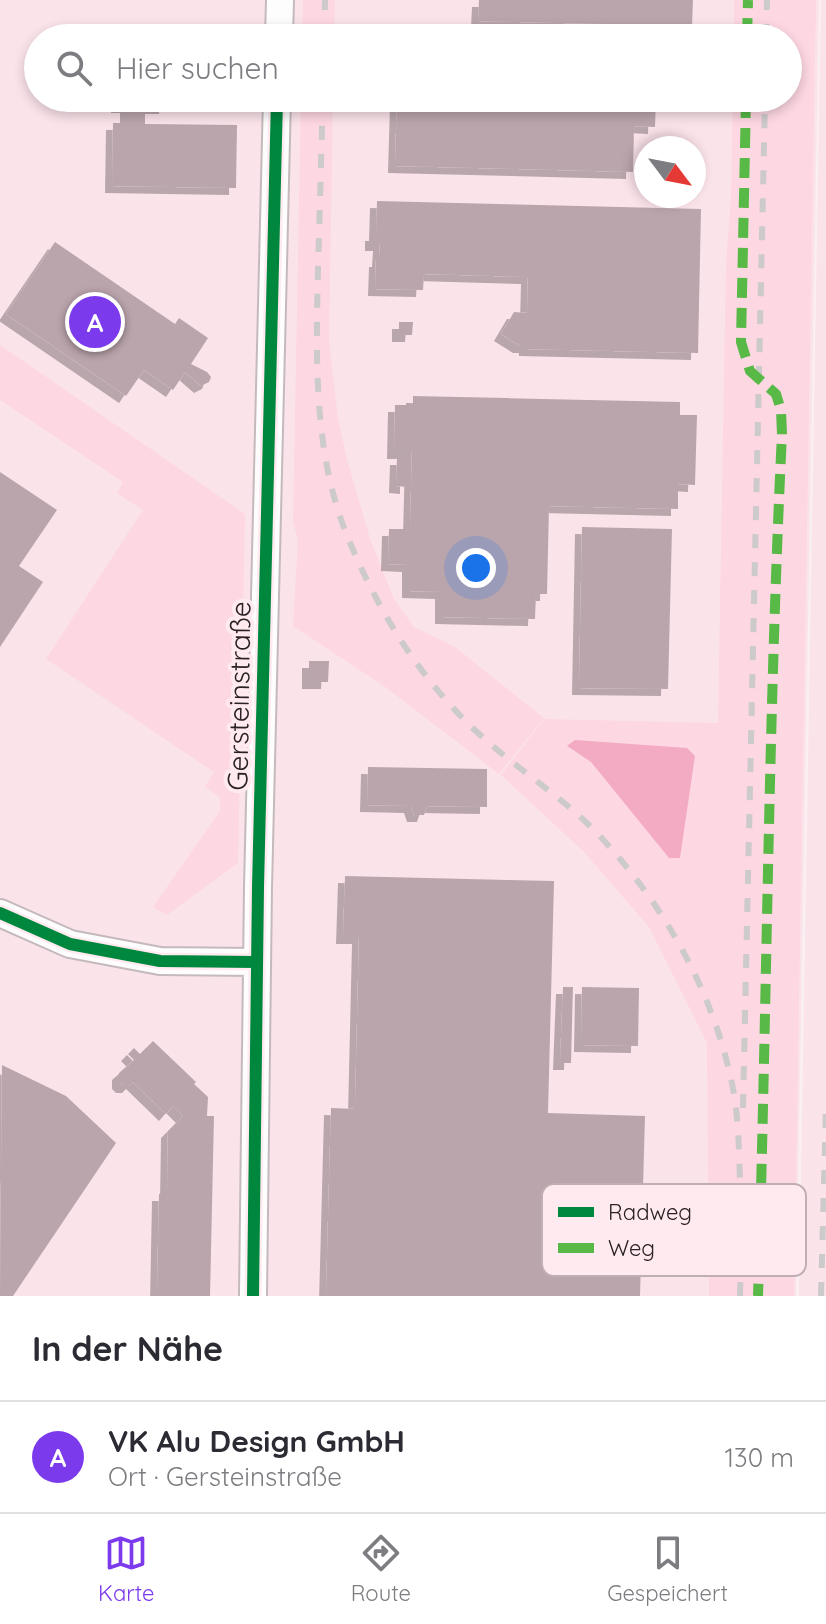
<!DOCTYPE html>
<html lang="de">
<meta charset="utf-8">
<style>
:root{--surface:#fff;--page:#f7f7f7;--text:#2b2b33;--muted:#7c7c81;--line:#e1e1e2;--accent:#7c3aed}
body{margin:0;font-family:Quicksand,sans-serif;background:var(--page);color:var(--text)}
.compass{position:absolute;left:634px;top:136px;width:72px;height:72px;border-radius:50%;background:var(--surface);box-shadow:0 4px 12px #0003;rotate:122deg}
.you{position:absolute;left:476px;top:568px;width:28px;height:28px;margin:-20px;border:6px solid #fff;border-radius:50%;background:#1a73e8;box-shadow:0 0 0 12px #1a73e833}
.badge{display:grid;place-items:center;width:52px;height:52px;border-radius:50%;background:var(--accent);color:#fff;font-size:26px;font-weight:700}
.pin{position:absolute;translate:-50% -50%;border:4px solid #fff;box-shadow:0 2px 8px #0006}
.list{margin:0;padding:0;list-style:none}
h2{display:flex;justify-content:space-between;align-items:center;height:104px;margin:0;padding:0 32px;font-size:34px}
h2 small{font-size:26px;font-weight:400;color:var(--muted)}
.list li{display:grid;grid-template-columns:52px 1fr auto;gap:24px;align-items:center;box-sizing:border-box;height:112px;padding:0 32px;border-top:2px solid var(--line)}
.list b{display:block;font-size:30px;white-space:nowrap}
.list p{margin:0;font-size:26px;white-space:nowrap;color:var(--muted)}
.list em{font-size:26px;font-style:normal;color:var(--muted)}
.icon{flex:none;width:44px;height:44px;fill:none;stroke:currentColor;stroke-width:2;stroke-linecap:round;stroke-linejoin:round}
.map{position:relative;flex:none;width:826px;height:1296px;overflow:hidden}
.search{position:absolute;background:var(--surface);box-shadow:0 4px 12px #0003;left:24px;right:24px;top:24px;height:88px;display:flex;align-items:center;gap:20px;box-sizing:border-box;padding:0 28px;border-radius:44px;color:var(--muted);font-size:30px}
.sheet{height:216px;background:var(--surface)}
nav{display:flex;justify-content:space-around;align-items:center;box-sizing:border-box;height:112px;border-top:2px solid var(--line);background:var(--surface);font-size:22px;color:var(--muted)}
nav a{display:grid;justify-items:center;gap:4px}
nav .on{color:var(--accent)}
.map>svg:first-child{display:block}
</style>
<div class="map">
<svg width="826" height="1296" viewBox="0 0 826 1296">
<defs>
<filter id="shadow"><feDropShadow dx="-7" dy="7" stdDeviation="0" flood-color="#0004"/></filter>
</defs>
<rect width="100%" height="100%" fill="#faeff2"/>
<path fill="#fbe3ea" fill-rule="evenodd" d="M0,0H819L796,1296H0ZM38,38H788V98H38ZM646,148H694V196H646Z
M821,0H826V1296H799Z"/>
<path fill="#fdd7e2" fill-rule="evenodd" d="M303,0H335L334,38H302Z
M734,0H816L794,1296H709L707,1043L649,927L584,852L501,775L544,719L718,723L726,265L731,198L733,98H788V38H734ZM567,747L695,755L680,858H669L591,762Z
M301,98H333L329,342L338,418L347,460L371,542L394,599L414,627L455,647L544,718L499,774L384,686L293,626L298,540L293,522Z
M0,345L245,514L238,863L167,915L153,907L220,811V797L205,787L214,772L46,659L143,510L117,493L123,482L0,400Z"/>
<path fill="#f3aac3" d="M575,740L687,748L695,756L680,858H669L591,762L567,746Z"/>
<path fill="#bba5ad" filter="url(#shadow)" d="M479,0H693L692,26L478,21Z
M119,98H167L166,107H145V124L237,125L236,188L112,186L113,123H127V106H118Z
M397,98H656L655,127L634,126L633,172L395,166Z
M377,201L701,209L698,353L526,349V346H520L501,334L514,312L527,313L528,277L424,274L423,290L375,289L376,260H379L380,244H372V234H376Z
M55,242L175,324L179,318L208,338L191,364L207,372L211,377L209,382L201,386L185,372L173,390L144,370L126,396L6,314Z
M399,322H413L412,335H399Z
M413,396L680,402V415H697L695,485L678,484V509L549,506L547,594H536L535,619L442,617V592L409,591V565L388,564L389,529H410L412,452H394L395,405H413Z
M397,458H407V487L396,486Z
M0,472L57,510L19,566L43,582L0,647Z
M582,527L672,529L668,689L579,688Z
M309,661H329L328,682H309Z
M368,767L487,769V807L427,806L424,815H414L411,806L367,805Z
M345,876L554,881L548,1113L645,1116L640,1296H326L331,1108L355,1109L359,937H343Z
M563,987H573L571,1063H560Z
M582,987L639,988L638,1046L581,1045Z
M153,1041L196,1082L194,1084L208,1097L207,1116H214L210,1296H157L159,1194H167L168,1131L183,1116L173,1106L166,1114L133,1082L129,1086H123L119,1082V1073L134,1060L128,1054L134,1048L140,1054Z
M2,1065L66,1096L116,1143L13,1296H0Z"/>
<g fill="none" stroke-linecap="round" stroke-linejoin="round">
<g stroke="#c4babd" stroke-width="30">
<path id="street" d="M279,38L280,0
M0,913L70,944L160,961L257,962
M253,1296L258,887L277,98"/>
</g>
<use href="#street" stroke="#fefdfd" stroke-width="26"/>
<path stroke="#cccaca" stroke-width="6" stroke-dasharray="14 14" stroke-linecap="butt" d="M324,38L325,0
M766,38L767,0
M323,98C321,154 320,211 318,267C316,356 313,449 346,533C379,615 426,690 495,748C528,776 565,800 596,832C665,905 716,995 734,1094C740,1131 739,1170 741,1207
M743,1108L765,98
M740,1296L742,1196
M821,1296L826,1108"/>
<path stroke="#58b947" stroke-width="10" stroke-dasharray="20 10" stroke-linecap="butt" d="M747,38L748,0
M746,98L741,342L750,371L776,394L781,410L782,434C768,721 767,1009 758,1296"/>
<g stroke="#ffeaf0" stroke-width="17">
<path id="cycleway" d="M0,913L70,944L160,961L257,962
M253,1296L258,887L277,98"/>
</g>
<use href="#cycleway" stroke="#00873e" stroke-width="12"/>
</g>
<g text-anchor="middle" stroke-width="8" stroke-linejoin="round" paint-order="stroke">
<g font-size="28" fill="#2a2124" stroke="#ffeaf0">
<text transform="translate(239 696) rotate(-89)" y="10">Gersteinstraße</text>
</g>
</g>
<rect x="542" y="1184" width="264" height="92" rx="12" fill="#ffeaf0" stroke="#bfaeb3" stroke-width="2"/>
<rect x="558" y="1207" width="36" height="10" fill="#00873e"/>
<rect x="558" y="1243" width="36" height="10" fill="#58b947"/>
<g font-size="22" fill="#2a2124">
<text x="608" y="1220">Radweg</text>
<text x="608" y="1256">Weg</text>
</g>
</svg>
<svg class="compass" viewBox="-18 -18 36 36"><path d="M0-13l5 13h-10z" fill="#e53935"/><path d="M0 13l5-13h-10z" fill="#7c7c81"/></svg>
<div class="you"></div>
<div class="pin badge" style="left:95px;top:322px">A</div>
<div class="search"><svg class="icon" aria-label="search" viewBox="0 0 24 24"><circle cx="10" cy="10" r="6"/><path d="M15 15l6 6"/></svg>Hier suchen</div>
</div>
<section class="sheet">
<h2>In der Nähe<small></small></h2>
<ul class="list">
<li><span class="badge">A</span><div><b>VK Alu Design GmbH</b><p>Ort · Gersteinstraße</p></div><em>130 m</em></li>
</ul>
</section>
<nav>
<a class="on"><svg class="icon" aria-label="map" viewBox="0 0 24 24"><path d="M3 6l6-2 6 2 6-2v14l-6 2-6-2-6 2zM9 4v14M15 6v14"/></svg>Karte</a>
<a><svg class="icon" aria-label="directions" viewBox="0 0 24 24"><path d="M12 3l9 9-9 9-9-9zM9 14v-3h6M13 9l2 2-2 2"/></svg>Route</a>
<a><svg class="icon" aria-label="saved" viewBox="0 0 24 24"><path d="M7 4h10v16l-5-4-5 4z"/></svg>Gespeichert</a>
</nav>
